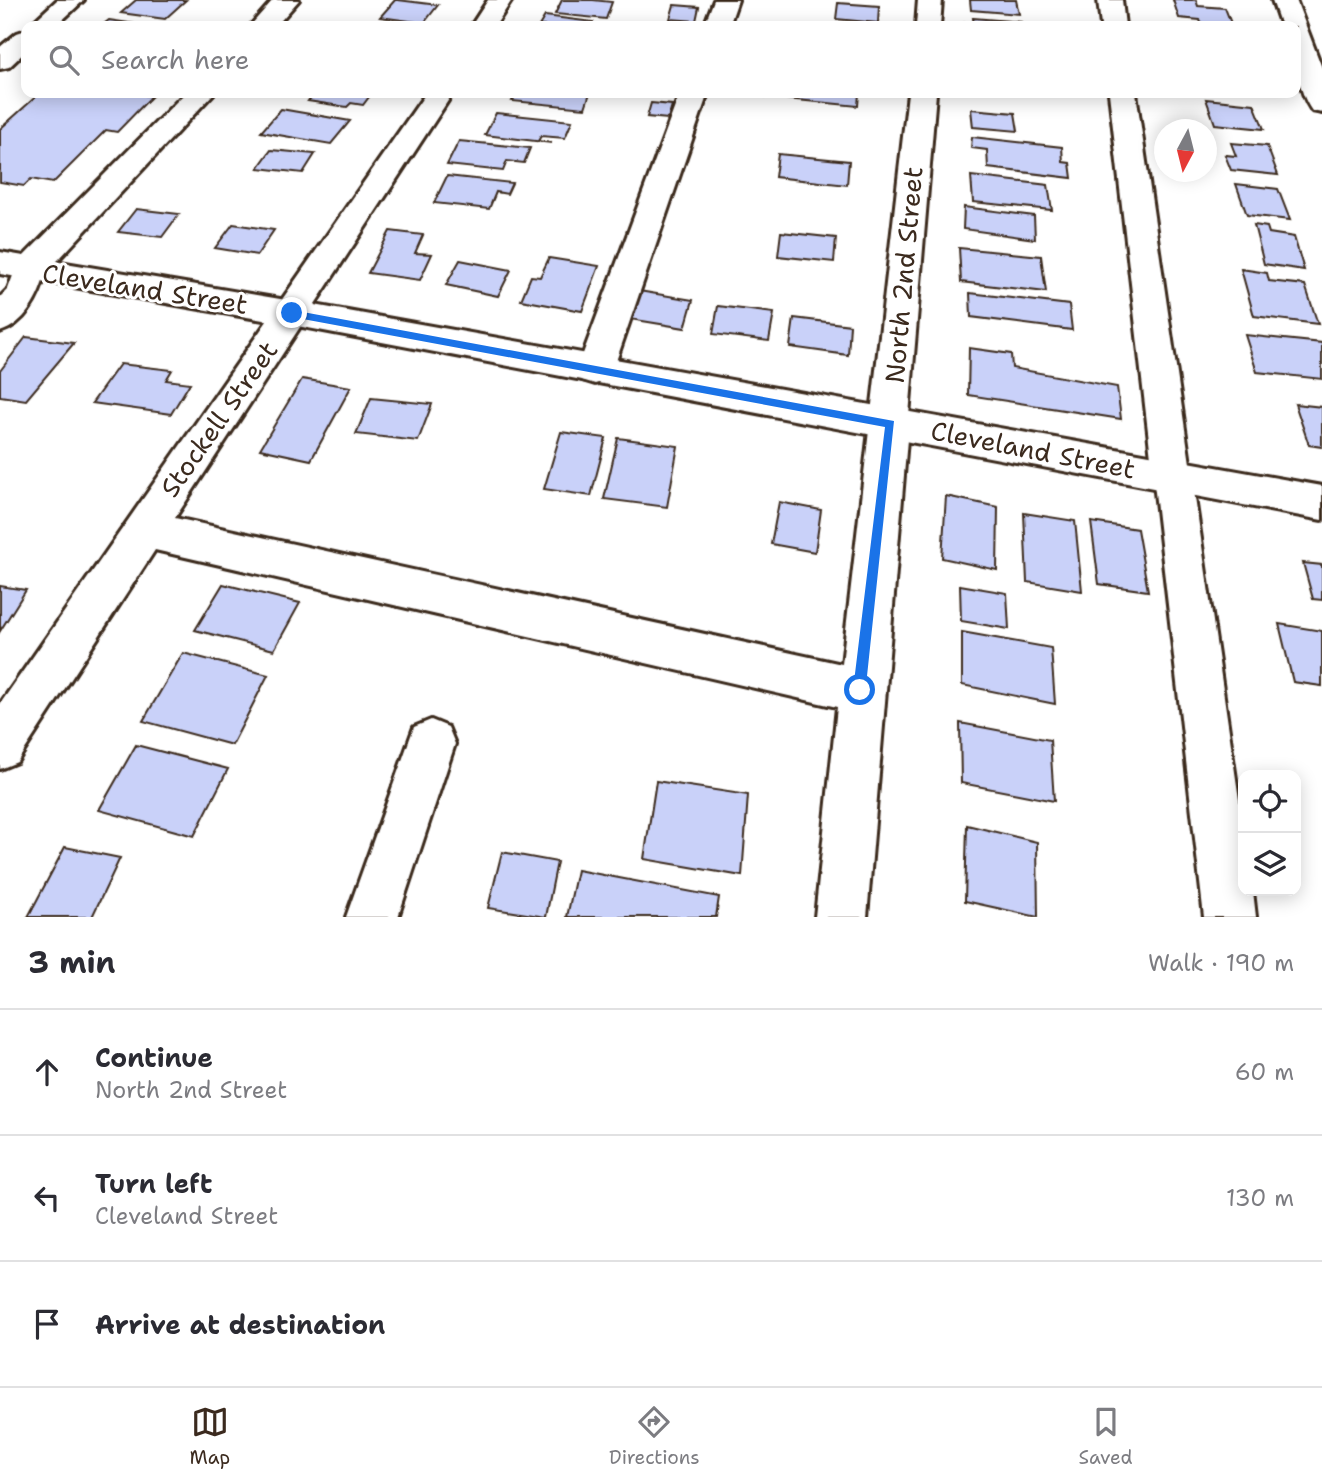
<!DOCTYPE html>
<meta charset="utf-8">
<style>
:root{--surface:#fff;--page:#f2f2f3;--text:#2b2b33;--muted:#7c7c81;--line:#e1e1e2;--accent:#3b2a1e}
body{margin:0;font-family:"Shantell Sans",sans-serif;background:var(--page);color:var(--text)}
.controls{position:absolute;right:21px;bottom:21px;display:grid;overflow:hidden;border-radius:14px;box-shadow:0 4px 18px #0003}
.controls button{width:63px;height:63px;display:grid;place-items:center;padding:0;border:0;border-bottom:2px solid var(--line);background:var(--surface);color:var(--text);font:35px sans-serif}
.compass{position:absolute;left:1154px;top:119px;width:63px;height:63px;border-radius:50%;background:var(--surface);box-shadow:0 4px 18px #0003;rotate:187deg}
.stop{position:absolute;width:21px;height:21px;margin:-16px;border:5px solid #1a73e8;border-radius:50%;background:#fff}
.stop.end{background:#1a73e8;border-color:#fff;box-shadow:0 2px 7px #0008}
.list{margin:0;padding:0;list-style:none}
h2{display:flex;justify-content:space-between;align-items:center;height:91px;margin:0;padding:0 28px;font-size:30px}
h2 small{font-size:23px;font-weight:400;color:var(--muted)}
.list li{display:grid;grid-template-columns:46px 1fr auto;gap:21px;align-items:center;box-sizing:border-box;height:126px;padding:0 28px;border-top:2px solid var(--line)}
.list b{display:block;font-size:26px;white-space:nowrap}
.list p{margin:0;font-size:23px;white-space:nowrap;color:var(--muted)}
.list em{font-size:23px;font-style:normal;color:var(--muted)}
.icon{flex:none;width:38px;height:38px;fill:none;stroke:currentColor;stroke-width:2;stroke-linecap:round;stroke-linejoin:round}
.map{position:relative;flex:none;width:1322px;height:917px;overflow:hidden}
.search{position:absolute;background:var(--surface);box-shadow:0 4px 18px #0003;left:21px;right:21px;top:21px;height:77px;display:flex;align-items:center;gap:18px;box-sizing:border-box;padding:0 24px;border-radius:14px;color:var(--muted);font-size:26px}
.sheet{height:469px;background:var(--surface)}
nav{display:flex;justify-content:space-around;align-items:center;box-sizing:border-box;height:98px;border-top:2px solid var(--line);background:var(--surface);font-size:19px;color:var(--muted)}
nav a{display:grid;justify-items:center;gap:4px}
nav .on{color:var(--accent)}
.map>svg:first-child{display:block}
</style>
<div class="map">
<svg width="1322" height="917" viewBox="0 0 1322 917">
<rect width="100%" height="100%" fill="#fff"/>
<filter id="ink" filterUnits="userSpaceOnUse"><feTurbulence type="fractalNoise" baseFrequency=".0143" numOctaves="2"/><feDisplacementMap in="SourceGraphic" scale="14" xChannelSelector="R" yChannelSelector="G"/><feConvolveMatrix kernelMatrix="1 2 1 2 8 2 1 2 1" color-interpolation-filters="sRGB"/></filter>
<g filter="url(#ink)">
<path fill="#c9d1f9" stroke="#3b2a1e" stroke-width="2" d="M136,0H186L165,19L121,13Z
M395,0H398L438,5L424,23L380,17Z
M562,0H593L612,2L606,19L555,14Z
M970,0H1016L1019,14L971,10Z
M1173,0H1196L1198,6L1225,8L1232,26H1202L1200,20L1179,18Z
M838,3L879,6L878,23L836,19Z
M674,5L699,7L696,21L670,19Z
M545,16L593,22L591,26H539Z
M973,18L1021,22V26H966L965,23L974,24Z
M109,20L148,26H101Z
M40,93H129L152,96L117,132L106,130L53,183L31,179L24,186L0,182V129Z
M315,93H372L363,105L351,103L347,107L308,101Z
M516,93H590L585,108L512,101Z
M767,93H859L858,106L766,97Z
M1206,99L1254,104L1264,129L1215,124Z
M651,103L672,105L668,119L647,117Z
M281,109L350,121L331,144L261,132Z
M971,109L1015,113L1018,131L973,127Z
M496,113L572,121L565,138L541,136L538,141L552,143L485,135Z
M972,137L1062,147L1063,162L1070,163L1072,178L988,168L987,150L971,148Z
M459,141L530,148L524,163L507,161L503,171L447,165Z
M1231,143L1267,146L1278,175L1231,170L1225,155L1236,156Z
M271,150L315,154L303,173L258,168Z
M778,154L849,161L847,185L775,177Z
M447,176L512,183L507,194L496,192L489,209L434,203Z
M971,176L1048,185L1052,210L973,202Z
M1236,184L1278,189L1290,220L1247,215Z
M964,207L1034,216L1035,239L963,229Z
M136,209L179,214L162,237L118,232Z
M233,224L274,230L257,255L215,248Z
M1254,225L1267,227L1269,233L1294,237L1304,270L1264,264Z
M390,231L423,235L415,253L432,254L420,280L368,273Z
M781,232L836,238L834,262L778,256Z
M959,248L1041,256L1046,292L961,282Z
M549,258L599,266L582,311L521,300L531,276L540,277Z
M460,260L511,270L498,296L446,285Z
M1241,269L1267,273L1269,281L1305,285L1318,324L1254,316Z
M639,291L693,300L685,328L630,319Z
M970,293L1069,305L1072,330L971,317Z
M718,306L774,313L769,341L713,334Z
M794,318L850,325L848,355L790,347Z
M1245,335L1322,343V379L1257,372Z
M26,337L74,343L26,400L0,396V371Z
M969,348L1011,354L1012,368L1117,387L1121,419L968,395Z
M120,364L172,370L166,380L190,383L171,414L92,403Z
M302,379L351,387L311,460L260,449Z
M371,398L432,404L418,441L356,434Z
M1295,404L1322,407V447L1309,445Z
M561,432L606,438L591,496L544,489Z
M618,438L678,446L667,507L604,499Z
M946,496L998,507L997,570L942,558Z
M779,502L821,510L815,552L771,544Z
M1024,513L1075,521L1082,591L1027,582Z
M1091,522L1137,529L1148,591L1099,584Z
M1303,563L1322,565V600L1313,599Z
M223,584L300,603L274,650L195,630Z
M960,585L1007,593L1009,629L961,621Z
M0,586L26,590L0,631Z
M1279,624L1322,631V686L1293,682Z
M962,632L1051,648L1055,704L962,685Z
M183,653L268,675L232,745L143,721Z
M960,723L1050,740L1054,801L961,783Z
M136,745L228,769L194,836L99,810Z
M656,781L748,795L742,876L644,859Z
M967,825L1037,842L1038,917L965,901Z
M65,847L120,858L92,917H28Z
M502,852L557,862L546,917L488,908Z
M577,870L719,897L716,917H567Z"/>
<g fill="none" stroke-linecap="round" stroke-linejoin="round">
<g stroke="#3b2a1e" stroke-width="6">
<path id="minor" d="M57,0H84L56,26H29Z
M273,0H299L276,26H250Z
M488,0H512L495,26H471Z
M714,0H738L729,26H704Z
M918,0H942L940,26H916Z
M1098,0H1122L1125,26H1101Z
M1272,0H1296L1322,68V113L1312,111C1295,86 1296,55 1296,26H1281Z
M26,30V51L9,67L0,69V47L17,33Z
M185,93H214L45,274C39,298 25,324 0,332V297L8,289L18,262Z
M426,93H453L175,518L842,664L908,93H936L867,917H815L837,707L155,550L17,762L0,769V704Z
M680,93H708L613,370L608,380L595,384L582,380L577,370Z
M1109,93H1136L1243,827V891H1253L1256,917H1204Z
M431,720L448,727L455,744L398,917H346L414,727Z"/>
</g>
<g stroke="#3b2a1e" stroke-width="6">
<path id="major" d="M0,252L292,301L1322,486V520L292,325L0,274Z"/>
</g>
<use href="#minor" fill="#fff" fill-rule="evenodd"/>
<use href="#major" fill="#fff" fill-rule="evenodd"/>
</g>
</g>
<path fill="#1a73e8" d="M292,310L894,421L865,695L860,697L853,690L885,427L292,317L287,313Z"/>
<g text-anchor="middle" stroke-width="6" stroke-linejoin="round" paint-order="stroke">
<g font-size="26" fill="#3b2a1e" stroke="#fff">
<text transform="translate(904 275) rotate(-85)" y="9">North 2nd Street</text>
<text transform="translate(145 289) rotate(9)" y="9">Cleveland Street</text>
<text transform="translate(219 419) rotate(-55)" y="9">Stockell Street</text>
<text transform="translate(1033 450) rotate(11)" y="9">Cleveland Street</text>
</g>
</g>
</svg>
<div class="controls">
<button><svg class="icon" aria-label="locate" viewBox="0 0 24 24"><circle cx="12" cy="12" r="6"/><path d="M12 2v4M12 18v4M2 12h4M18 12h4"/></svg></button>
<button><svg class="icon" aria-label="layers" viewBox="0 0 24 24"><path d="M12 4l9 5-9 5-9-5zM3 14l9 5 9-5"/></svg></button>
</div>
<svg class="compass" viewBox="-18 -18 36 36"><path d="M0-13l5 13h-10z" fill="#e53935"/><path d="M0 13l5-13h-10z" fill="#7c7c81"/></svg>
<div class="stop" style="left:860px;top:690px"></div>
<div class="stop end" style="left:292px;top:313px"></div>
<div class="search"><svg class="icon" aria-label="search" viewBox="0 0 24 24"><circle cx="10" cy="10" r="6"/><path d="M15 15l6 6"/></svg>Search here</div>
</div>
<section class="sheet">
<h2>3 min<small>Walk · 190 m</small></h2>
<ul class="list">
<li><svg class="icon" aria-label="ahead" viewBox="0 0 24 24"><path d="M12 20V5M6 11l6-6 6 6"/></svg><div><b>Continue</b><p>North 2nd Street</p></div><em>60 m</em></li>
<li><svg class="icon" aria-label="left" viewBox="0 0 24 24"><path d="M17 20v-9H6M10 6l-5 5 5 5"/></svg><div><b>Turn left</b><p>Cleveland Street</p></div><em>130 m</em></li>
<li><svg class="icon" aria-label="arrive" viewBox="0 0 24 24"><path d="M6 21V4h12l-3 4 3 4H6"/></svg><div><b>Arrive at destination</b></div></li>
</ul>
</section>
<nav>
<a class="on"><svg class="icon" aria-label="map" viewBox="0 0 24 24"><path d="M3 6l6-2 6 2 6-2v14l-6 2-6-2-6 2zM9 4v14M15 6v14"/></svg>Map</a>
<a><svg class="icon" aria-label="directions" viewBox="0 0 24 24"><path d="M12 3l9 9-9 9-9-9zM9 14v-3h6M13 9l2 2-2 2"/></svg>Directions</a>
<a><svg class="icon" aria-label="saved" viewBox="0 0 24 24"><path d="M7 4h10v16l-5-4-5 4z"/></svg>Saved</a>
</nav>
